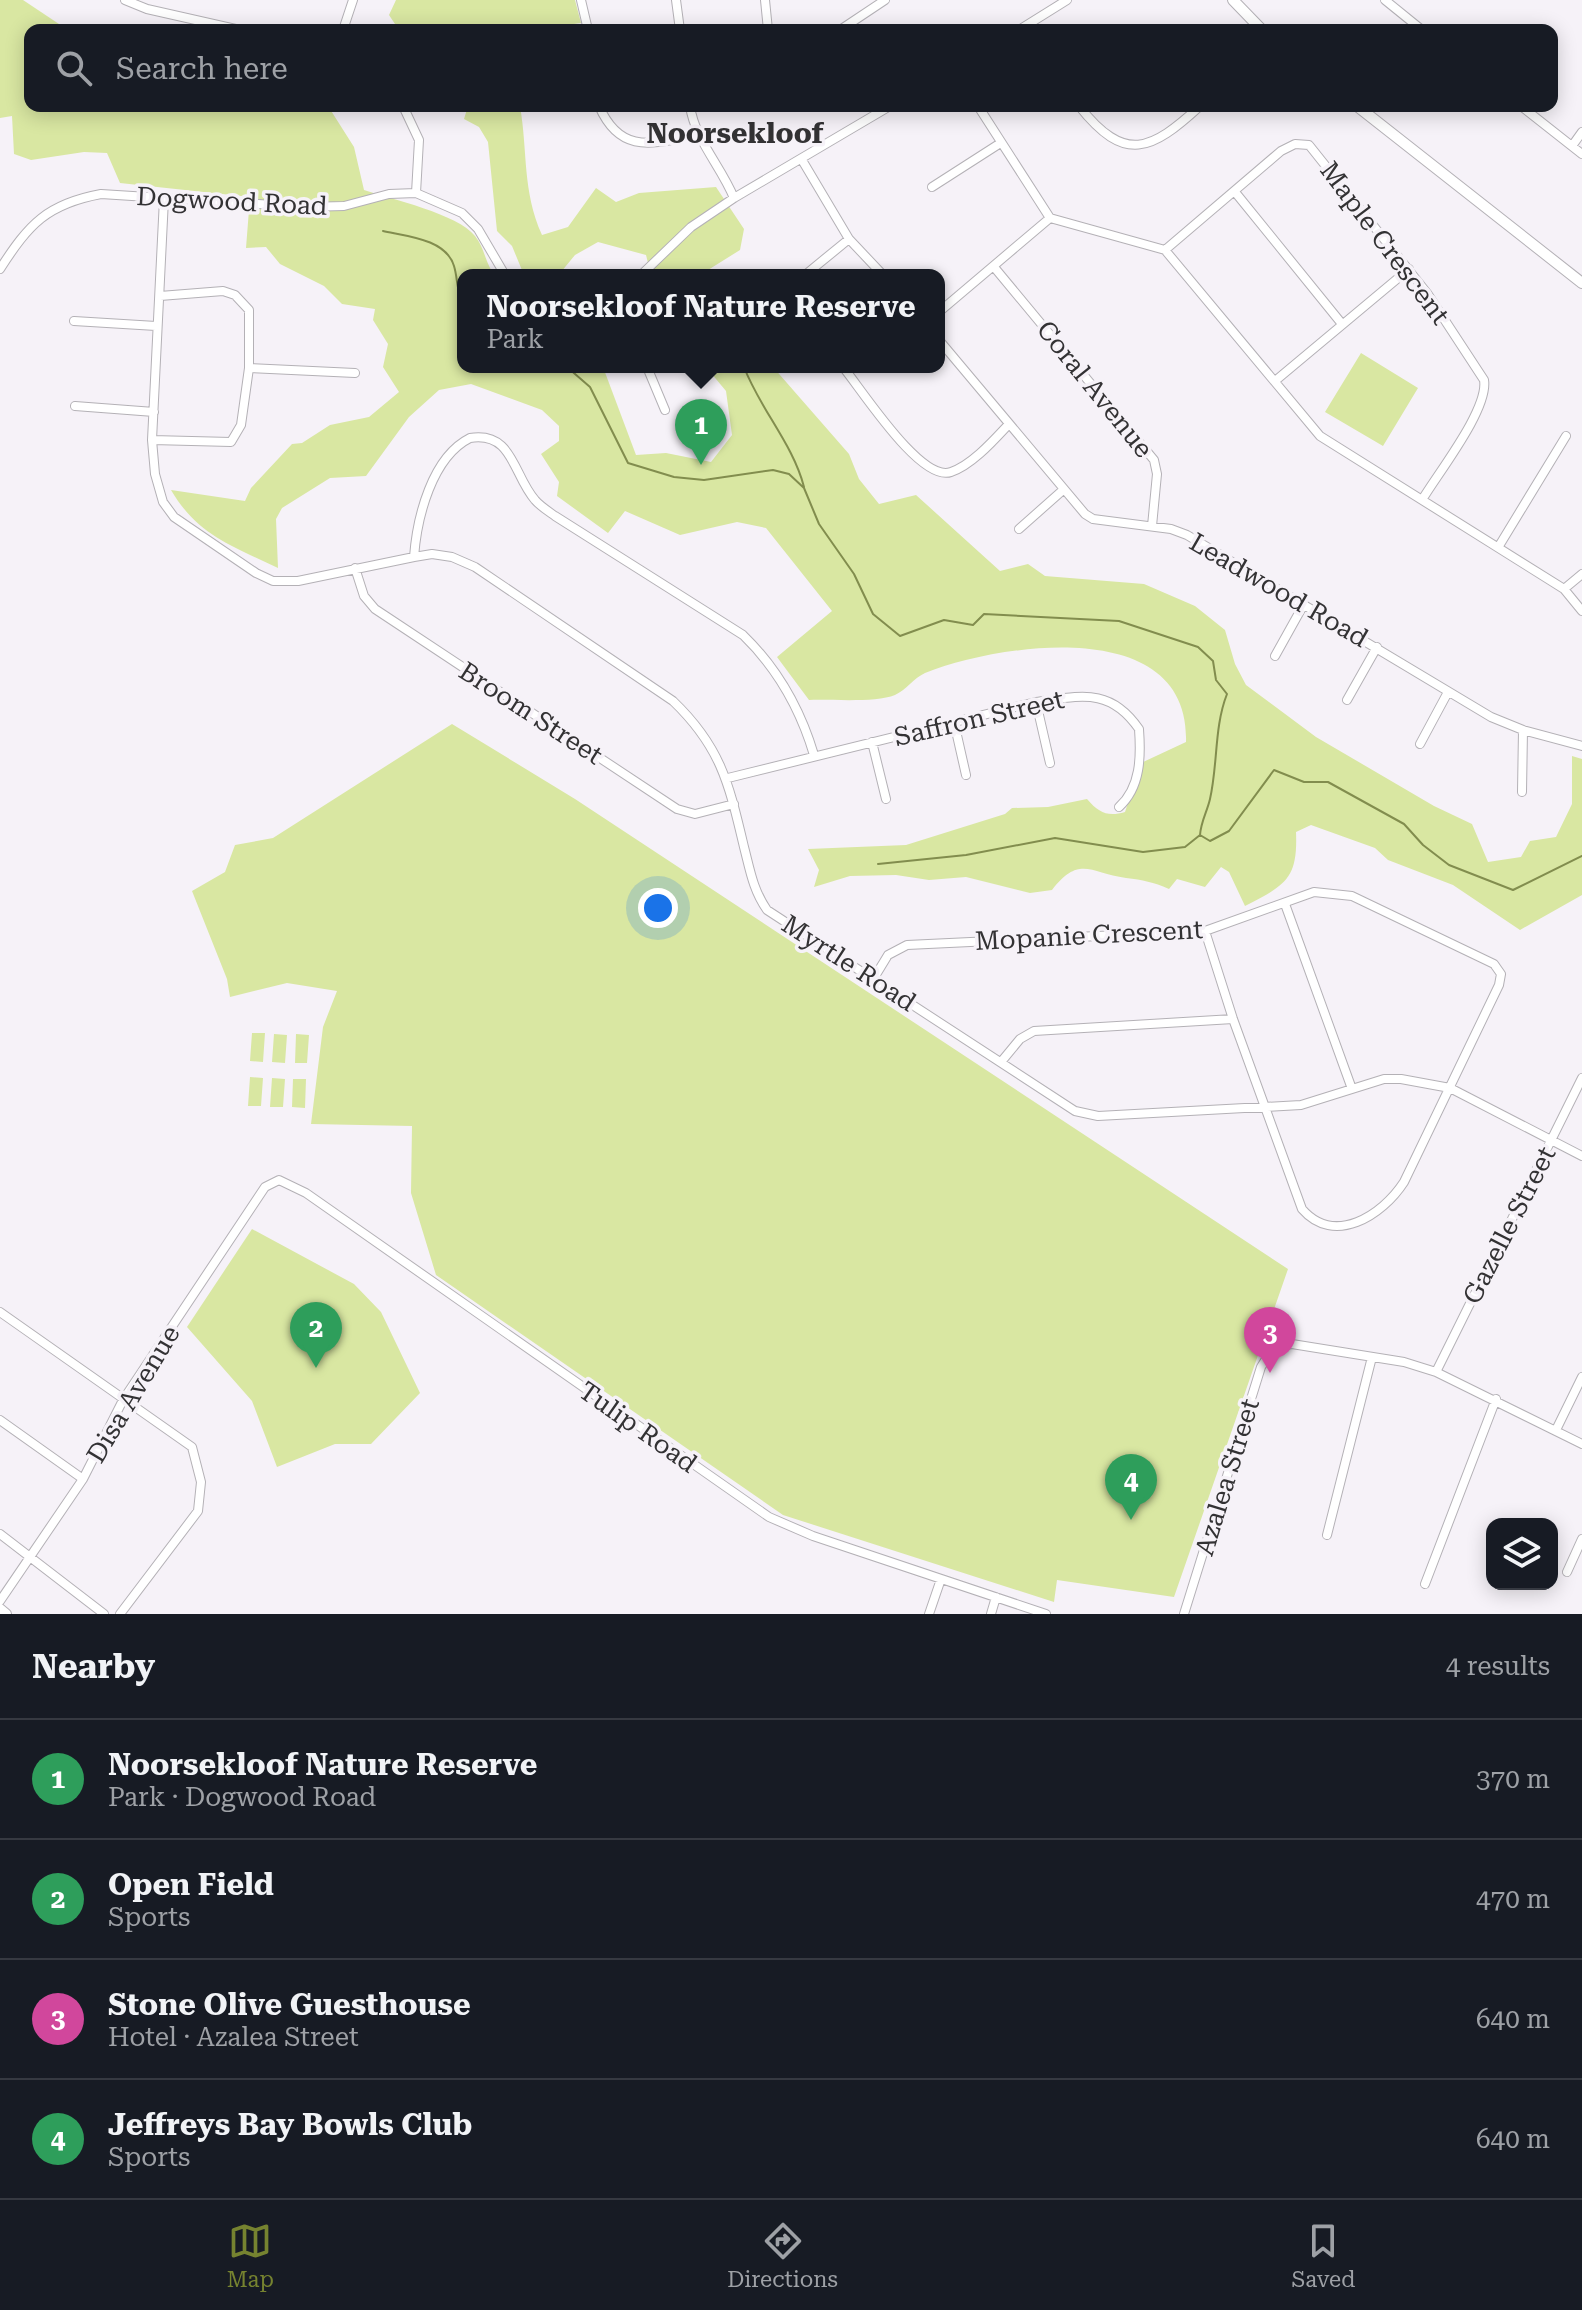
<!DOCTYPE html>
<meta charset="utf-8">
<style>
:root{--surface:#171b24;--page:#242831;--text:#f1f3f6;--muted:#9ea1a6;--line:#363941;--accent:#768330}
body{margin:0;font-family:"Roboto Serif",serif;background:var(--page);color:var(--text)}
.controls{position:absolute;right:24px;bottom:24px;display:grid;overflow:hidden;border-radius:16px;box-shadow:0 4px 20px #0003}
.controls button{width:72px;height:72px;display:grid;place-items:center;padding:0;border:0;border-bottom:2px solid var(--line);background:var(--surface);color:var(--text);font:40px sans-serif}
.you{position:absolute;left:658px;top:908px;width:28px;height:28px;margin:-20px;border:6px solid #fff;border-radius:50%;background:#1a73e8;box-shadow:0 0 0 12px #1a73e833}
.badge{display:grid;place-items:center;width:52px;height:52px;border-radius:50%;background:var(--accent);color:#fff;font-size:26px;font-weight:700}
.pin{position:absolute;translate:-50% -66px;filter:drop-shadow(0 2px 4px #0008)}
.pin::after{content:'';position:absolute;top:42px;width:28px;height:24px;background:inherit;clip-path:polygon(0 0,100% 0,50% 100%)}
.popup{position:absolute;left:457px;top:269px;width:488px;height:104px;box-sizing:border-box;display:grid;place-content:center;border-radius:16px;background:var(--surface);filter:drop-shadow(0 2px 6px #0005);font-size:26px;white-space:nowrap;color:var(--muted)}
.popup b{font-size:30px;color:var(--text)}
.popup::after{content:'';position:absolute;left:50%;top:100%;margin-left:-16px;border:16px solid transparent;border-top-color:var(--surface)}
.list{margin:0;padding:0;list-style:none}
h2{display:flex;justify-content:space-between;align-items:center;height:104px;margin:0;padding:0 32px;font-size:34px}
h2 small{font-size:26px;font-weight:400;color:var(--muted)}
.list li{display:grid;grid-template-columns:52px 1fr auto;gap:24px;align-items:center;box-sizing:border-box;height:120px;padding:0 32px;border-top:2px solid var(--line)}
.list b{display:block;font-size:30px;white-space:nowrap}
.list p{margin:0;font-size:26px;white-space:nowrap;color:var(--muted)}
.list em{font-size:26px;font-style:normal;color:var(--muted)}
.icon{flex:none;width:44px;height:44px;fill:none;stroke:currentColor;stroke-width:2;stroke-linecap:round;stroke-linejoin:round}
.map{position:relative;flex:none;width:1582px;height:1614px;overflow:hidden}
.search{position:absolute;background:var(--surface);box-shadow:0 4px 20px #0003;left:24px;right:24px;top:24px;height:88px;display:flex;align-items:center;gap:20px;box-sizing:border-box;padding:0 28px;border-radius:16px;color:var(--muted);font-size:30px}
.sheet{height:584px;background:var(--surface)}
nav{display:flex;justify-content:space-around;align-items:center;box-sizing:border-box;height:112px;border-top:2px solid var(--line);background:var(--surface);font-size:22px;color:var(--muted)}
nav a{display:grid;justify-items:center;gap:4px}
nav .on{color:var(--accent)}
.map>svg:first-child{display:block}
</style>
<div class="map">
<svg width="1582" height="1614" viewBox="0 0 1582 1614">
<rect width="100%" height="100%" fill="#f6f2f8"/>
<path fill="#d9e7a2" d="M0,0H23L68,30H30V106H328L354,147L364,190C391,199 458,214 475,236C485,248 485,264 495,275H463V367H603L636,455L666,453L711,462L732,435L726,391L706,367H773L849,454L859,479L879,504L916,495L1000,571L1028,564L1045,576L1144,584L1195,606L1225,630L1235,664L1246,685L1316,737L1434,806L1472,824L1488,862L1521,857L1530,841L1556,837L1572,804V756L1582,759V895L1520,930L1453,885L1388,860L1375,848L1311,825L1296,832C1298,880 1285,885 1245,906L1229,872L1221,867L1205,887L1177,879L1169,889C1153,882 1143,880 1126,878C1091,874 1080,854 1052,890L1030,893L966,877L929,880L896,875L850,876L814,887L819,870L808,849L906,845L1005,814L1012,808L1048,807L1087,799C1099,813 1108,817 1125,812L1141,763L1186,742C1190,615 1001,643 925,673C914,678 906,690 895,695C876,703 831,699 809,700L777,657L832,611L766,528L737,522L680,535L625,511L608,533L557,496L559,482L541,454L559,441V426L542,410L471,384L439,390L409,417L366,476L330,478L282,508L276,519L278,568C233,546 198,536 171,490L245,501L251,488L292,444L302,443L330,425L369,417L399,392L383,367L388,344L373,320L375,309L342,304L324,286L280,264L266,247L246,248L250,197L120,183L107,153L84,152L31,160L14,154L12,116L0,118Z
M396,0H575L581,23L533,30H399L389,15Z
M468,106H520C528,153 522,190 542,235L568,227L596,188L616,202L639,193L716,187L744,229L740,250L700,275H651L646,255L598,242L575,255L561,272L524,275L512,246L497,231L488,142L479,127L464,119Z
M1361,353L1418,388L1383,446L1325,412Z
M452,724L575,799L1288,1269L1174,1597L1057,1580L1054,1602L783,1515L436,1275L411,1193L412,1126L311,1124L323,1027L337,991L287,983L230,997L227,979L192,891L225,872L235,845L273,838Z
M252,1033H265L263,1062L250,1061Z
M274,1034L287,1035L285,1063L272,1062Z
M296,1034L309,1035L307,1063H295Z
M250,1077L263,1078L261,1106H248Z
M272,1078L285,1079L283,1107H270Z
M293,1079H306L305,1108L292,1107Z
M252,1229L354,1284L381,1312L420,1393L371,1444H335L277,1467L252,1401L187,1327Z"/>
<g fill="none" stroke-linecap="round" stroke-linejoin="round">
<path stroke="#828d4e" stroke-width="2" d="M383,231C406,236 446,239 454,266C458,279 456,290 463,302
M567,367L590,387L628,463L674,477L704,480L773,470L789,474L804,488L819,524L854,574L873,614L900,636L944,620L973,625L984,614L1119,621L1198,647L1213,661L1216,680L1227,694C1214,727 1218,764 1210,799C1207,812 1201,821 1200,835L1210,841L1229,831L1274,770L1304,782H1328L1404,824L1423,845L1449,865L1513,890L1582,856
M744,367C760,409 793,444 804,487
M878,864L966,855L1055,838L1143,852L1185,847L1200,835"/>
<g stroke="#b4b1b6" stroke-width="10">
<path id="minor" d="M125,0L147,9L240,30
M581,0L588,30
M676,0L680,30
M765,0L768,30
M1385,0L1422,30
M343,30L353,0
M840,30L885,0
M1019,30L1067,0
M403,106L419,140L416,193
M599,106C621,156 654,143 698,135
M690,106C695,140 721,166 734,198
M978,106L1050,218
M1079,106C1125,164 1151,151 1200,106
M1521,106L1582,154
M1572,146L1582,132
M802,160L849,239L883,275
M932,187L999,144
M1235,192L1342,324
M164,199L152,440L155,474L163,502L174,517L256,573L273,581H298L414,557L432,554L452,557L475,567L673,701C721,747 729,784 744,847C750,870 753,890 767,910L1075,1111L1098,1116L1301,1105L1384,1079H1401L1450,1088L1582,1156
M1050,218L1165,250L1320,436L1564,589L1582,611
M1165,250L1281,151L1295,144L1309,145L1427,293L1484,380C1489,409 1438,473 1422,500
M994,267L1154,460L1157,474L1152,526
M0,269C29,224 47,204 101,194L305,207L344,206L389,194L416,193L462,213L478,229L505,275
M641,275L691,227L734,198L890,106
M805,275L849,239
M939,312L1050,218
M74,321L156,326
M939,340L1085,514L1093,519L1171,529L1187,535L1491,717L1523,730L1582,746
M647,367L665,410
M843,367C862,390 921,483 951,472C972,465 994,440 1009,424
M249,368L355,373
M1275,381L1409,269
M75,406L154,412
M152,440L231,442L241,425L249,368V310L235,295L223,291L160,296
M1019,529L1063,490
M1499,546L1566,436
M414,557C417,517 432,457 470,438C513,431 513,475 535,500C540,506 548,511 555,516L743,635C778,669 800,708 814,755
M355,568L364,596L375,609L677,809L695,814L734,804
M1564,589L1582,574
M1275,656L1304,604
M1347,700L1377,647
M1036,702L1050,763
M954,722L966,775
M872,742L886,799
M1420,744L1448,692
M728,778L1036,702C1081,696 1110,687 1139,729C1141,756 1141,787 1119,807
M1522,792L1523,730
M1285,904L1352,1089
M874,978L888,955L907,945L1205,931L1314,892L1352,896L1494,964L1501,974L1499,985L1404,1182C1382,1216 1334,1246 1302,1209L1233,1019L1205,931
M1001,1062L1020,1039L1034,1031L1233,1019
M0,1312L192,1447L201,1482L198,1511L120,1614
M1436,1372L1582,1078
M0,1420L83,1479
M1556,1430L1582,1377
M0,1534L104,1614
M1327,1535L1372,1357
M1567,1572L1582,1539
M1425,1584L1496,1399
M0,1601L83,1479L123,1400L265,1187L279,1180L306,1193L769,1517L813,1536L1046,1614
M929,1614L941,1579
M991,1614L996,1597
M1184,1614L1261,1367C1270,1352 1274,1346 1292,1344L1404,1362L1436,1372L1582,1444"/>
</g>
<g stroke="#b4b1b6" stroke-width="12">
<path id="tertiary" d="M1233,0L1262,30
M1357,106L1582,283
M0,1609L6,1614"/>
</g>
<use href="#minor" stroke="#fff" stroke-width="8"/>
<use href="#tertiary" stroke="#fff" stroke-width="10"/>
</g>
<g text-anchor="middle" stroke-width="7" stroke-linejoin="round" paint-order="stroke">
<g font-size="26" fill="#333234" stroke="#f6f2f8">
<text transform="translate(232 201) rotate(3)" y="9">Dogwood Road</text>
<text transform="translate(1385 243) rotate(53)" y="9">Maple Crescent</text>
<text transform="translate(1095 389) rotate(51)" y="9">Coral Avenue</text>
<text transform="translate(1279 590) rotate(30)" y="9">Leadwood Road</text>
<text transform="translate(531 713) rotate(33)" y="9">Broom Street</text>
<text transform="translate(979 718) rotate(-13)" y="9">Saffron Street</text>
<text transform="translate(1089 935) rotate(-3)" y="9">Mopanie Crescent</text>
<text transform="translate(849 963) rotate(33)" y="9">Myrtle Road</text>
<text transform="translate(1509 1225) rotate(-63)" y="9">Gazelle Street</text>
<text transform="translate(133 1394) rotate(-59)" y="9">Disa Avenue</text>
<text transform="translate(638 1427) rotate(35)" y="9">Tulip Road</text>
<text transform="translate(1227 1477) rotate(-73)" y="9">Azalea Street</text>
</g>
<g font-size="28" font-weight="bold" fill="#333234" stroke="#f6f2f8">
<text x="735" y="143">Noorsekloof</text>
</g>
</g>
</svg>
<div class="controls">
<button><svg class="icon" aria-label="layers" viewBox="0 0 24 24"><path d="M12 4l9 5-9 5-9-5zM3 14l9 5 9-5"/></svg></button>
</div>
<div class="you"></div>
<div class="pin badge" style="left:701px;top:465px;background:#2e9e5b">1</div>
<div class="popup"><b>Noorsekloof Nature Reserve</b>Park</div>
<div class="pin badge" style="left:316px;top:1368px;background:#2e9e5b">2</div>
<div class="pin badge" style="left:1270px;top:1373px;background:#d1479c">3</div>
<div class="pin badge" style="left:1131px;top:1520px;background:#2e9e5b">4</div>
<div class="search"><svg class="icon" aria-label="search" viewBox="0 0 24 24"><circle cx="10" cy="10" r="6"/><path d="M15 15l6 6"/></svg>Search here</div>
</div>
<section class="sheet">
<h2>Nearby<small>4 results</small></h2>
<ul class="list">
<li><span class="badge" style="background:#2e9e5b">1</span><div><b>Noorsekloof Nature Reserve</b><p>Park · Dogwood Road</p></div><em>370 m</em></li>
<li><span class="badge" style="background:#2e9e5b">2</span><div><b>Open Field</b><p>Sports</p></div><em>470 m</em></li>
<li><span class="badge" style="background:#d1479c">3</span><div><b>Stone Olive Guesthouse</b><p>Hotel · Azalea Street</p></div><em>640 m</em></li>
<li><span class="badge" style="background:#2e9e5b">4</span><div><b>Jeffreys Bay Bowls Club</b><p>Sports</p></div><em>640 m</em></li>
</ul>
</section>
<nav>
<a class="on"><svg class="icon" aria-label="map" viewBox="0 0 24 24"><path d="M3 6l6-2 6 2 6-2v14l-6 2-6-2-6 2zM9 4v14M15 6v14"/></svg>Map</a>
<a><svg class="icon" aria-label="directions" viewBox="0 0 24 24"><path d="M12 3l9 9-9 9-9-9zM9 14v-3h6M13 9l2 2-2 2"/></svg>Directions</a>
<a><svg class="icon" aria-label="saved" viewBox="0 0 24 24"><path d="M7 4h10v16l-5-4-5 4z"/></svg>Saved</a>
</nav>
